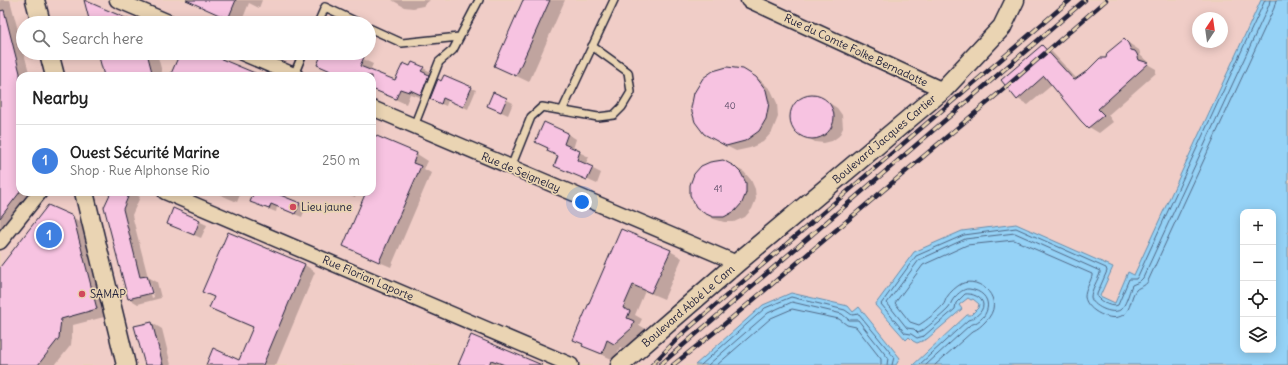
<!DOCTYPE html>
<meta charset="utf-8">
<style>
:root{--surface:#fff;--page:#f2f2f2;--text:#222;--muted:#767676;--line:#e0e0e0;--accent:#d1495b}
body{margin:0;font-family:Delius,sans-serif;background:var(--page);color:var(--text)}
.controls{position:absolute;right:12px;bottom:12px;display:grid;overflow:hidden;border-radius:8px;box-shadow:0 2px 10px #0003}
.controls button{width:36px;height:36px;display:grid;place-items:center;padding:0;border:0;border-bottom:1px solid var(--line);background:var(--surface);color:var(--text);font:20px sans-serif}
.compass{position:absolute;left:1192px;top:12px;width:36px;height:36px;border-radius:50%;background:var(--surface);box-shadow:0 2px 10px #0003;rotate:13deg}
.you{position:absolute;left:582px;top:202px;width:14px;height:14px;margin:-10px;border:3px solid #fff;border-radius:50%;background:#1a73e8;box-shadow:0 0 0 6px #1a73e833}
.badge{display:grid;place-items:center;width:26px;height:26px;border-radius:50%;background:var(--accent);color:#fff;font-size:13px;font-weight:700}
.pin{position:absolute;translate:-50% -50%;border:2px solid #fff;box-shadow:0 1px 4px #0006}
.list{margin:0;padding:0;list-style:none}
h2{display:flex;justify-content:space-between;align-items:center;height:52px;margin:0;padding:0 16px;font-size:17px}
h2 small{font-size:13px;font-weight:400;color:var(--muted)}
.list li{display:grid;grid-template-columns:26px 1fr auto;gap:12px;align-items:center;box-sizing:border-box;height:72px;padding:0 16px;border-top:1px solid var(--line)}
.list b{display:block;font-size:15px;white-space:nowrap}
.list p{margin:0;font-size:13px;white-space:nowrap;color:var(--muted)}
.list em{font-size:13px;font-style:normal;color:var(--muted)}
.icon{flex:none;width:22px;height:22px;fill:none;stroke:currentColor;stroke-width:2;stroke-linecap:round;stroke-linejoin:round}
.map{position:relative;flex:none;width:1288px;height:365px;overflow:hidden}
.search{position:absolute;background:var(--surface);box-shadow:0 2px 10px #0003;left:16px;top:16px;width:360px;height:44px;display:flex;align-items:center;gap:10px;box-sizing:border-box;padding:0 14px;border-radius:22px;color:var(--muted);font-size:15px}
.panel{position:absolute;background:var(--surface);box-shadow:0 2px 10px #0003;left:16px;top:72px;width:360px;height:124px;border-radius:12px}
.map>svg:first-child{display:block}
</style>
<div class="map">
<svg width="1288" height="365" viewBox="0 0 1288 365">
<rect width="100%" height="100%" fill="#edd1bc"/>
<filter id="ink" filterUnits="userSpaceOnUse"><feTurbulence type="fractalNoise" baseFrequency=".025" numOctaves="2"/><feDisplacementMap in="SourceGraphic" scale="8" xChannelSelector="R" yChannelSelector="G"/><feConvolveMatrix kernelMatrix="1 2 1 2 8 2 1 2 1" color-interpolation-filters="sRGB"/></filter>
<g filter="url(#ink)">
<path fill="#f0cdc7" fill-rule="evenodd" d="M0,0H1261L1134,275L1128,273L1115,303L1100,296L1113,267L1016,224L875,304L906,340L909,337L961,309L959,305L968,297L973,299L980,304L978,308L971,315H967L913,365H896L900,358L858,307L853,312L763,305L695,365H0ZM1198,18H1222V42H1198ZM23,23H369V53H23ZM20,76H372V192H20Z"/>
<path fill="#95d2f6" stroke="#678cab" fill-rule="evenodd" d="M1261,0H1288V365H913L967,315H971L978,308L979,304L973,299L971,300L968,298L959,305L962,309L927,339L917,343L913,341L909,337L906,340L875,305L914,252L962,231L1016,224L1113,267L1100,296L1115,303L1128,272L1134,275ZM1243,212H1273V350H1243Z
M791,293L848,306L853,312L859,307L900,358L896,365H695L763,305Z"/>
<path fill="#0003" fill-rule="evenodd" d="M0,0H10L30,76H20V192H35L0,238Z
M202,0H262L259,8L249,3L241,23H236L204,7Z
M392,0H430L423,6L413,8L404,7Z
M524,0H565L529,82L495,66Z
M1124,40L1139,50L1141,56L1148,61L1149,65L1156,69V73L1108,115L1113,122L1099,133L1089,127L1052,85L1028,105L1018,99L1002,80L1042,46L1052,52L1077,79L1107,59Z
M99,53H157L163,76H105Z
M323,53H350L373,64L370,71L396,82L411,68H423L433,73L431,77L438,81L471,88L476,90L468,109L448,100L446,106L420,95L419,97L410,94L406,104L372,89V76H341L318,65Z
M749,73L759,79L771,90L777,103L778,117L772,132L763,142L750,148L736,151L722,144L705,134L693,100L698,86L708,75Z
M494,93L513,103L508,115L495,109Z
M807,96L820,97L837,108L842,115L843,128L839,136L832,141L824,143L815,142L798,131L793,124L792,115L794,107L799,100Z
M568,134L576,139L573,149L589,157L585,165L601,173L597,184L555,165L559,156L537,142Z
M372,135L417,154L428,161L424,169L431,173L391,267L356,252L344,246L367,192H372Z
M723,161L744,172L751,180L755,189L756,199L752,209L745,217L734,222H724L714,219L704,213Z
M112,192H132L140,197L132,215L148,277L157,282L161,298L138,304L128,298ZM148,282H150L154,297L152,298Z
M214,192H241L237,202Z
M255,192H284L282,197L306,207L302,217L277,207L276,212L258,205L251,202Z
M344,192H357L355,197Z
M174,210L207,225L201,238L168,224Z
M72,217L84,224L108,316L73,325L71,345L55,365H0V269Z
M622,230L670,251L682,258L664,299L645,291L635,315L642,319L639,325L646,329L644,335L627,350L620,347L614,360L596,352L584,345Z
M229,233L305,265L315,272L276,365H207L240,362L254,328L221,314L210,308L215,298L204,291Z
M152,323L162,329L171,365H146Z
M471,336L539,365H459Z"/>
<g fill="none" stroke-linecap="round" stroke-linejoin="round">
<path stroke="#506886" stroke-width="1" d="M701,365L765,308L791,297L845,310L852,315L859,314L894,357L892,365
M708,365L768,313L792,302L842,314L849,320H858L888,358L887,365
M717,365L771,318L792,309L839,319L847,325L856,327L881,359V365
M919,365L968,320C974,319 983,312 983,305C983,297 971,293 965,294L956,303L955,309L924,336L917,338L911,334L905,333L881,304L916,256L964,235L1016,228L1106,268L1107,271L1097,294V297C1101,302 1112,308 1118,305L1129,279H1136L1138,276L1265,0
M926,365L970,325C992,319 995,292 969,289C963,288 955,296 952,301C950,304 951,306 948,309C940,317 931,324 922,331L918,333L914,329L907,328L887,303L919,260L965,239L1015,233L1100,271V273C1098,280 1091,290 1091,297C1092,306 1112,315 1120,310C1126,306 1129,292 1132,285L1139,282L1143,278L1269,5L1270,0
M935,365L973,331C978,329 981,326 985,322C1008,300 979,275 961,284C956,287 950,292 947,297C945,300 945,303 943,305C937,312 927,320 919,325L910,322L895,303L923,265L967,245L1014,240L1092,274V276C1090,283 1085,290 1085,297C1087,311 1112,323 1123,315C1132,309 1130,297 1136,290C1140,286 1145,287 1148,281L1274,8L1276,0"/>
</g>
<path fill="#f7c3e1" stroke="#22223b" d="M84,0L137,23H90Z
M186,0H236L228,19Z
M523,0H550L516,76L494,66Z
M4,10L20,73V192L0,218V11Z
M1124,39L1128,43L1131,50L1135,51L1137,54L1139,60L1149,63L1098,109L1104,115L1088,128L1081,121L1044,76L1017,100L1001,80L1042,45L1074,80L1087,71L1100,58H1106L1107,53Z
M98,53H147L153,76H104Z
M180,53H213L212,55L262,76H170Z
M322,53H353L364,57L360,66L395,80L403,63L410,66L412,62L424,67L421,71L429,75L421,95L410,90L409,92L400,89L396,99L372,89V76H342L317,65Z
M727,67L743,69L756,77L766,90L769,103L766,119L759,131L745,141L726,146L704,134L695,122L691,108L694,93L703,78L713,71Z
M444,75L472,87L463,107L443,98L441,104L430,99L438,79L441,81Z
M493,92L507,98L501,112L487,106Z
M790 117a22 22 0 1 1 44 0a22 22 0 1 1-44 0Z
M544,122L568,133L564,144L580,151L577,160L593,167L587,180L554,166L558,156L547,151L548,148L535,142Z
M372,134L417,153L413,163L421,166L379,262L343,246L366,192H372Z
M723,160L734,166L741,173L746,183V193L742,203L735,211L724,217H713L704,213L696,207L690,195V185L694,174L701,166L710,162Z
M111,192H130L123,209L140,277L147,276L152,293L128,299L104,207Z
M254,192H273L300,203L295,214L271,204L269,209L250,202Z
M48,205L73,216L97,309L61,319L59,338L38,365H0V267Z
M173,208L200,220L194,235L167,224Z
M621,229L671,250L651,293L633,285L623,308L630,311L627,318L634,321L632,328L614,344L607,340L602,354L582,346L583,344L573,340Z
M228,232L305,264L263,365H206L213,348L239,360L253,327L209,308L214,297L202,292Z
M152,322L163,365H145L134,326Z
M471,335L542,365H505L491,360L489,365H458Z"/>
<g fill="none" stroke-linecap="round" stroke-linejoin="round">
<g stroke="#22223b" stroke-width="10">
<path id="service" d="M318,23L325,7L359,23
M369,28L402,43L459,37
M294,75L303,53
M562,111L614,0
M414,126L439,62L453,50L479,0
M511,167L531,117L542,107L598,117L614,115L622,107L631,92L628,72L592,46"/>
</g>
<g stroke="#22223b" stroke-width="17">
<path id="minor" d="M117,0L171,23
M748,0L943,90
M242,53L296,76
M372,108L737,263
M165,192L571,365
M0,242L40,192"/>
</g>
<g stroke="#22223b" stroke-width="21">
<path id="tertiary" d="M35,0L41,23
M49,53L55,76
M84,192L126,365
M620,365L737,263L943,90L1002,27L1015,0"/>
</g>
<use href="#service" stroke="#ead4b3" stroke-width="7"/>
<use href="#minor" stroke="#ead4b3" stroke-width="14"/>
<use href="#tertiary" stroke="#ead4b3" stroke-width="18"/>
<g stroke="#22223b" stroke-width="4.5">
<path id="rail" d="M652,365L682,334L1070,0
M660,365L1085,0
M673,365L721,327L1006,87L1106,0"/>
</g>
<use href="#rail" stroke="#ead4b3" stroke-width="3" stroke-dasharray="9" stroke-linecap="butt"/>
</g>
</g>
<g fill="#d1495b" stroke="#ead4b3" stroke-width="1.5">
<circle cx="293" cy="207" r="4"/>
<circle cx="82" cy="294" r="4"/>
</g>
<g text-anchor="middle" stroke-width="3.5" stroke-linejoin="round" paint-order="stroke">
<g font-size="9" fill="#574a64">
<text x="730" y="109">40</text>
<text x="718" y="192">41</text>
</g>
<g font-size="11" fill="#22223b" stroke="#ead4b3">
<text transform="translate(856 50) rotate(25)" y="4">Rue du Comte Folke Bernadotte</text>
<text transform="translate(884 139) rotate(-40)" y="4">Boulevard Jacques Cartier</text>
<text transform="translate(521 172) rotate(23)" y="4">Rue de Seignelay</text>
<text transform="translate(368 278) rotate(23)" y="4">Rue Florian Laporte</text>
<text transform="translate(688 306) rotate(-41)" y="4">Boulevard Abbé Le Cam</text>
</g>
<g font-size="11" fill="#22223b" stroke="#ead4b3" text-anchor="start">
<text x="301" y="211">Lieu jaune</text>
<text x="90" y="298">SAMAP</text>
</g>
</g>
</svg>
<div class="controls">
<button>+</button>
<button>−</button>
<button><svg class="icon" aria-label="locate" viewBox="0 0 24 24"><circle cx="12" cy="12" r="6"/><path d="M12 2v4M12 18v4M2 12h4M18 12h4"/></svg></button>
<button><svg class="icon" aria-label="layers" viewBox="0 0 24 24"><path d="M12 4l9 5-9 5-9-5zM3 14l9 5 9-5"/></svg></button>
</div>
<svg class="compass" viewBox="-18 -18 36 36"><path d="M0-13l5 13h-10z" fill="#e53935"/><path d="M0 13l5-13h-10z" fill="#767676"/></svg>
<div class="you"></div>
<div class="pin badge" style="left:49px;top:235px;background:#3f7fe0">1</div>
<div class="search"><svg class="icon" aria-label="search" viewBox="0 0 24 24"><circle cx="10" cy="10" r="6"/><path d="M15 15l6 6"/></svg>Search here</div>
<section class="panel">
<h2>Nearby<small></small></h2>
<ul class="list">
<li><span class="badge" style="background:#3f7fe0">1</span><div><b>Ouest Sécurité Marine</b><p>Shop · Rue Alphonse Rio</p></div><em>250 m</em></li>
</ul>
</section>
</div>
